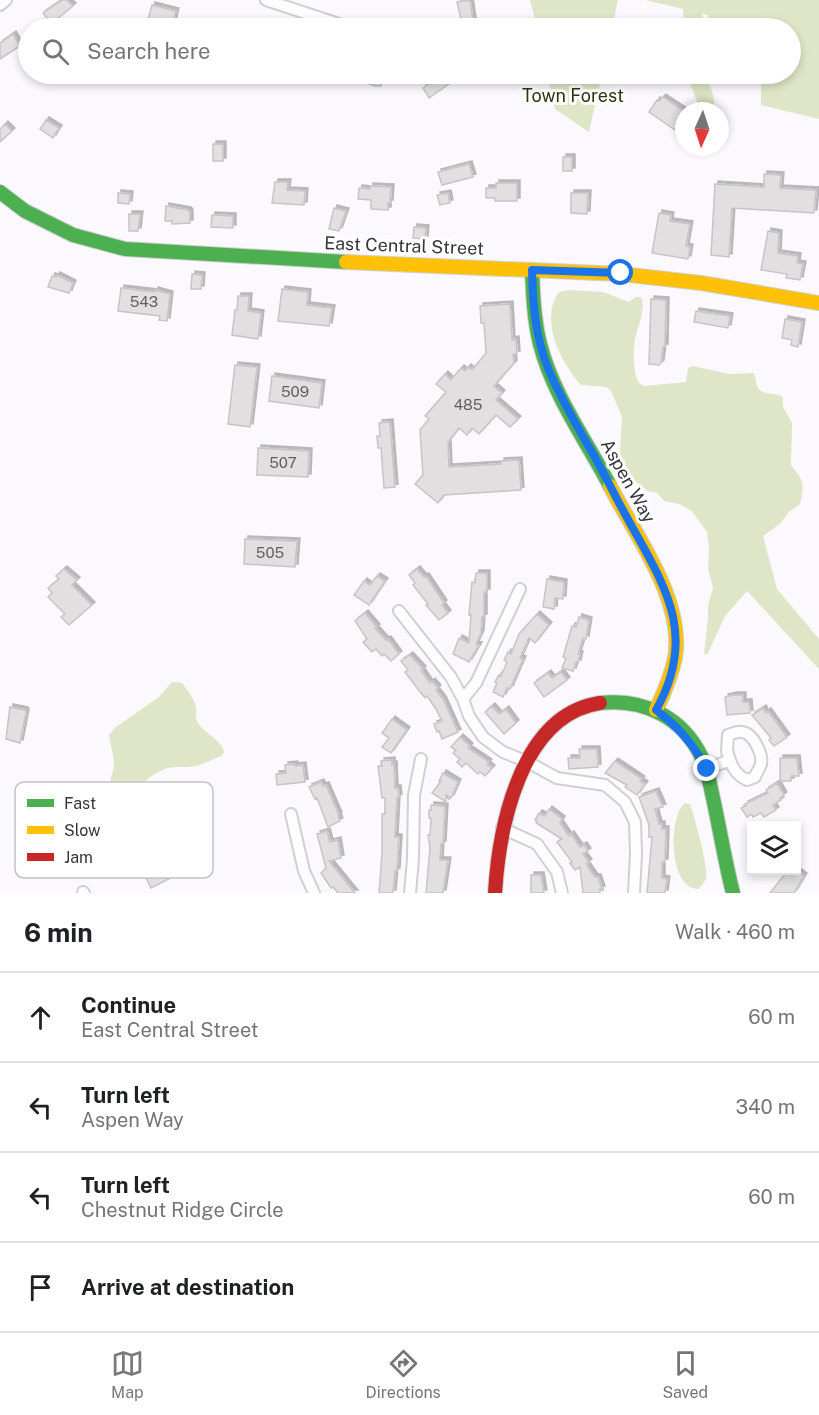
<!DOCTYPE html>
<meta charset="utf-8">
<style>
:root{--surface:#fff;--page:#f6f6f6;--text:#202124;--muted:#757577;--line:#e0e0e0;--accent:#7a797d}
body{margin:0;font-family:"Public Sans",sans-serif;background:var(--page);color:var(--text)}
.controls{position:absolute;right:18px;bottom:18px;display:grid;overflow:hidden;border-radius:0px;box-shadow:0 3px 9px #0003}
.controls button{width:54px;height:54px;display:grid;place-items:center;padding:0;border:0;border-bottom:2px solid var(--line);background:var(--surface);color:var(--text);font:30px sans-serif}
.compass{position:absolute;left:675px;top:102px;width:54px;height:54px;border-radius:50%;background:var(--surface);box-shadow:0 3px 9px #0003;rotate:183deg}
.stop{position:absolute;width:18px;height:18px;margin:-14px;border:4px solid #1a73e8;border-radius:50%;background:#fff}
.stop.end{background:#1a73e8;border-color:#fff;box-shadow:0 2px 6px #0008}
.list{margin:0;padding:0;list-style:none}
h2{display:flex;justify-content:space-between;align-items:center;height:78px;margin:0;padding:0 24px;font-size:26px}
h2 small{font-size:20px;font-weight:400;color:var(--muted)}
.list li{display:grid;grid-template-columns:39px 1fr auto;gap:18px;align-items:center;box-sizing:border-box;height:90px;padding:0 24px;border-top:2px solid var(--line)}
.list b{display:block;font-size:22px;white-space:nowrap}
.list p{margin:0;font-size:20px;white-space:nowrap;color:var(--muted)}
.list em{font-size:20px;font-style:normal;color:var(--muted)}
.icon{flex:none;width:33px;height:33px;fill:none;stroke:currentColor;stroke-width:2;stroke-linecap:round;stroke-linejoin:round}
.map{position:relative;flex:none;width:819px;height:893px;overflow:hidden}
.search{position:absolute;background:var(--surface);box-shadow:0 3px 9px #0003;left:18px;right:18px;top:18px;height:66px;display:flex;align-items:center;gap:15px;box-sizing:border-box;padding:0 21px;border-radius:33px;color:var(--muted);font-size:22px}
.sheet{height:438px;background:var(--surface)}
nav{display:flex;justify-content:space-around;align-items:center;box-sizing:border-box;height:84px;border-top:2px solid var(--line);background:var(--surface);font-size:16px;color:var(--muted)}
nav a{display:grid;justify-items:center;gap:3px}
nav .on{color:var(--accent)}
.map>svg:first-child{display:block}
</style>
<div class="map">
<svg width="819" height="893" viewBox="0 0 819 893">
<defs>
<filter id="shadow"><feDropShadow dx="3" dy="-3" stdDeviation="0" flood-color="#0004"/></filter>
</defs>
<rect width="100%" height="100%" fill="#fbf9fe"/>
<path fill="#dee6c7" d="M530,0H618L612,28H537Z
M645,0H819V119L761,105V78L722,74H790V28H709L708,15L702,13L704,28H684L683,9Z
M547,74H602L589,132L555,109Z
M686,74H707C707,85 715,92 714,104L708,109L699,106Z
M588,291L603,292L629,302L636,297H641C646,309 639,323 636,335C633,343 633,371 637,379C638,383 640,383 644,386L686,382L688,368L693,366L729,374L753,373C757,379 755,382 758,388C764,396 775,392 783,397V407L792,423L791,465C804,482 805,483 800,504L789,512L781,523L763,536L777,589L819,639V669L747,591L725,616L708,653L706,655L704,653L708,618V606L713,588L708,569L709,547L707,532L692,511L679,504L664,501L657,493L648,491L632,479L622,464L620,451L622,417L611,391L606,387L581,385C563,365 545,331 553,304C555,300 556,294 560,292C568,289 580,291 588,291Z
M172,682L182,683C186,689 193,696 195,704C198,710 194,716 198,723C205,734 222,740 224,752L222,756C213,759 204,764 196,766C187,768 176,766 168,768C145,774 139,797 115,793C106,779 113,778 114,765C114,756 110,744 109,735L116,727L159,697Z
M685,803L690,804C694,815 709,870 706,878C705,882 701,887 698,889C667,888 669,814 685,803Z"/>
<path fill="#e1dfe0" stroke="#c7c4c5" stroke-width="1.5" filter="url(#shadow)" d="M62,0H67L73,6L51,24L43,13Z
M470,0L474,27L463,28L457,2Z
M152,5L176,11L173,23L162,20L160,26L147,23Z
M13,34L20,46L0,59V43Z
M342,74H378L377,77L383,79L381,86H375Z
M442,74H453L456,79L429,98L423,88Z
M663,97L684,111V117L675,130L649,112L657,100L659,101Z
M46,120L59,128L53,138L40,129Z
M5,124L12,131L0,142V129Z
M213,144H223V161H213Z
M563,157H572V171H563Z
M469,164L473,177L442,185L438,172Z
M764,174L781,175L780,188L816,190L814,213L732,208L729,257L711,255L715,184L764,187Z
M275,182H288L287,190L305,191L304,205L272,203Z
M496,183H517V201H495V198H486V188H496Z
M370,186L391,187L390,203H388V210L371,209V200L358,199L359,188L370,189Z
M118,193L130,194L129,204L118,203Z
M448,193L450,203L440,205L437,195Z
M571,193H588L587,214L571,213Z
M166,206L188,210L190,212V223L172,224V221H165Z
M334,208L346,211L339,231L329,229Z
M659,213L671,215L670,221L690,224L686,246L690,247L688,259L652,253Z
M129,214H140L138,231H129Z
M212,215L233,216V228L211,227Z
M414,227L426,228L425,239L413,238Z
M768,231L779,233L778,253L798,256L797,263L803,264L800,280L786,278L787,274L761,270Z
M192,274L202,275L201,289H191Z
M57,275L73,283L69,293L48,287L52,276L56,277Z
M121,288L155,292V290L170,294L167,321L159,320L160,316L118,311Z
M282,289L308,292L307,305L332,308L329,326L278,321Z
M238,296H249L248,311L261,313L258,339L232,335L235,310H237Z
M651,299L666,300L665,347H663L661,363L659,365L649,364Z
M510,304L512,340L516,339L517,354H513L514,363L494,386L502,393L496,400L518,419L510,427L496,415L479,434L472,428L467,435L459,428L448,442L449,467L501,464V461L519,460L521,490L444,495L438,503L415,484L423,475L420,430L429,419L425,416L446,392L436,384L445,374L451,380L461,368L465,371L468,367L472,370L486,353L484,323H481L480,306Z
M696,311L730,316L728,328L694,322Z
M785,319L802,322L798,347L791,345L792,340L782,338Z
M235,365L257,367L250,427L228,424Z
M272,376L322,383L319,408L269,401Z
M390,422L395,487L384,488L381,448H378L377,436H380L379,423Z
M258,448L309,451L308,477L257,475Z
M245,539L297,541L295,567L244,564Z
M64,569L77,580L72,585L92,605L69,625L61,617L65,614L48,597L52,593L48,588L59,579L56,576Z
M417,569L424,577L426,576L444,603L442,605L448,613L439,620L426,605L428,604L413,585L415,583L409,575Z
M476,573H487V592H484V617H482L481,633L476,644L479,645L469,662L453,654L459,638L469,643L471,615H469L472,582L475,583Z
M377,576L385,581L369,605L354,595L364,581L370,585Z
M547,579L564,582L563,599L555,598L554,609L543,607Z
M365,613L377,627L375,628L386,640L388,639L399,654L391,661L384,654L382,656L376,649L372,652L363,642L367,639L355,621Z
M537,614L549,625L535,643L529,638L520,658L523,659L510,689L507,688L503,697L493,692L497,683L495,682L499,675L501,676L507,662L504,660L508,652L511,654L519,634Z
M579,617L589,620L586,639L583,638L578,654H580L578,663L576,662L573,671L562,668L566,658L563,657L572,626L576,627Z
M410,655L423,669L421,670L430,683L432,681L438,688L436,690L443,699L458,732L442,739L439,731L437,732L434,724L442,721L436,709L427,696L425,698L417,688L405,672L408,670L401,661Z
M561,672L567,680L544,697L534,683L548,673L552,678Z
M734,695H743V702H749L750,713L727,715L725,697Z
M492,706L499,714L506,709L516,723L504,734L485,712Z
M10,707L25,710L26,712L20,743L6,739Z
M763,708L766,713L768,711L787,737L774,746L769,740L771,738L752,715Z
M392,719L407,730L391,753L382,747L389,738L382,733Z
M460,737L470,746L468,748L489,762L487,764L492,768L485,776L480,772L478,774L466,763L462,767L457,762L460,759L453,753L456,750L451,747Z
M579,749H597L598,767L569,769L568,758H580Z
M780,758H797L799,776H791V781H780Z
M392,760V765L394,764L395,788H398L399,797L397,798L395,837H399L397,871H395L393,893H379L382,853V814H385V798H382L378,766H382L381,761Z
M615,761L642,779L640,781L645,784L637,795L625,787L627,785L605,773Z
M295,764V766L303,765L305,782L277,785L276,774L286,773L285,765Z
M443,773L458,782L451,798L446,795V802L432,793L441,781H439Z
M321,782L323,786L326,785L339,815L338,816L340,821L328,827L317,798L315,799L309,787Z
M777,783L784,795L780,798L781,800L773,805L776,810L764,817L761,813L753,817L752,814L747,817L741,808L746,806L745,804L768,793L766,790Z
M656,791L663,807L655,809L659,824H662V829H666L665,862H662V878L667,879L665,893H647L652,837H649V825L639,797Z
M431,805L445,806L443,844H441L440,860H448L443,893H426L430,848L428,835H430L431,818H429V810H431Z
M549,809L562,819L560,823L569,836L571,834L580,847L584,845L588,851L583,854L589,862L586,864L595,877H598L602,889H600V893H583L580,867L575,870L570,863L572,862L557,842L562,839L536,823L537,821L535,820L539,813L545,816Z
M327,831L330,842L338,840L341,858L329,861L355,893H338L333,887L331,888L321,873L326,868L317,834Z
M154,850L169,879L151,888L143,872L145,871L140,857Z
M788,870H796L804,876L794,893H770Z
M531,875H541L544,893H531Z"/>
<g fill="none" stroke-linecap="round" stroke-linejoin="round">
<g stroke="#d0cfd2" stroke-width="14">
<path id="street" d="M266,0L351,28
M0,5L6,0
M399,611L451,677L463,699L469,716L483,737L503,752L528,762L557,778L605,785L625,802L635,822L636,854L634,893
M463,699L476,683L520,589
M707,769L730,760L727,751L728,735C732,734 737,731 742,732C753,733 763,754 761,764C760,768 756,773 755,777L747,780C738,776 733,770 730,760
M291,814L304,871L314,893
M502,828L537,844L557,872L562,893
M83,892L84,893
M410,893L413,859L414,795L421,759"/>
</g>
<g stroke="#d0cfd2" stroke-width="16">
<path id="fast" d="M0,192L25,211L73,235L125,249L346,262
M532,270C533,295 534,320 540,344C553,395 586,440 610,486
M600,703C643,698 683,717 702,758C708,771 710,785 713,798C720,830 725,862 733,893"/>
</g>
<g stroke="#d0cfd2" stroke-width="16">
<path id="slow" d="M346,262L621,274L701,283L819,303
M610,486C635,535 685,600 675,658C671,677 664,693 656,710"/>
</g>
<g stroke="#d0cfd2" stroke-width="16">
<path id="jam" d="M495,893C499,828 520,715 600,703"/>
</g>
<use href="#street" stroke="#fefeff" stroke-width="10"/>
<use href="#fast" stroke="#4caf50" stroke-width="14"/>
<use href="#slow" stroke="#ffc107" stroke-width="14"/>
<use href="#jam" stroke="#c62828" stroke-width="14"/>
</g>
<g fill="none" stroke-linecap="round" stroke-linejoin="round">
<path stroke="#1a73e8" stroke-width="8" d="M621,273L532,270C533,304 535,336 548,368C560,398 577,426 593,454C604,473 614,494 625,514C662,582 700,632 656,710C678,726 694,745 707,769"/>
</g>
<g text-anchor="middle" stroke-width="6" stroke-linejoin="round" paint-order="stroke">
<g font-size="15" fill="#605f61">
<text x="144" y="307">543</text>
<text x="295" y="397">509</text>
<text x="468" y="410">485</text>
<text x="283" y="468">507</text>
<text x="270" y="558">505</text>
</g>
<g font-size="18" fill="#2e3512" stroke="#fff">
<text x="573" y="102">Town Forest</text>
</g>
<g font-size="18" fill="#353437" stroke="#fff">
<text transform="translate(404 246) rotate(2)" y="6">East Central Street</text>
<text transform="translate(628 481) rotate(61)" y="6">Aspen Way</text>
</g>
</g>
<rect x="15" y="782" width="198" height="96" rx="9" fill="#fff" stroke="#c2c2c3" stroke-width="1.5"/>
<rect x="27" y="799" width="27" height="8" fill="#4caf50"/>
<rect x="27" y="826" width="27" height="8" fill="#ffc107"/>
<rect x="27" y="853" width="27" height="8" fill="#c62828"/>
<g font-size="16" fill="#353437">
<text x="64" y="809">Fast</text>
<text x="64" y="836">Slow</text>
<text x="64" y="863">Jam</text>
</g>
</svg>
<div class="controls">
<button><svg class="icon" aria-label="layers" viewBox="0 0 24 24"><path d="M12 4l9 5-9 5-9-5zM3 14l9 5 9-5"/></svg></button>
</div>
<svg class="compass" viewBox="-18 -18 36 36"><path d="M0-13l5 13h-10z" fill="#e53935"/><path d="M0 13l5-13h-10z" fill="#757577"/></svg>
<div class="stop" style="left:621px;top:273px"></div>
<div class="stop end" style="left:707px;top:769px"></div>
<div class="search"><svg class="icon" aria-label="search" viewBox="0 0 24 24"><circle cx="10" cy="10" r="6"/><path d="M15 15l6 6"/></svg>Search here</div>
</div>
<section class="sheet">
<h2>6 min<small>Walk · 460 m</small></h2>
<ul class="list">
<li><svg class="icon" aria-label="ahead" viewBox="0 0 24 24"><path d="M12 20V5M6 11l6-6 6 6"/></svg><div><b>Continue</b><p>East Central Street</p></div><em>60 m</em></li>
<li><svg class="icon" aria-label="left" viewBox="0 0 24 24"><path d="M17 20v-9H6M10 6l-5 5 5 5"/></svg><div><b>Turn left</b><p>Aspen Way</p></div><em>340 m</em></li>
<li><svg class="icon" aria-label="left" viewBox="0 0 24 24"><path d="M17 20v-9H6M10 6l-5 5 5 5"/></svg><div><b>Turn left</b><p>Chestnut Ridge Circle</p></div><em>60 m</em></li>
<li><svg class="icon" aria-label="arrive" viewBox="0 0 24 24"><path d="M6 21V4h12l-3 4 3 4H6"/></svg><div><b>Arrive at destination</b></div></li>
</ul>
</section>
<nav>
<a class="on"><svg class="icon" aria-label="map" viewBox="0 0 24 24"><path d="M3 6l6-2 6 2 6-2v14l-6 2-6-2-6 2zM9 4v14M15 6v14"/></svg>Map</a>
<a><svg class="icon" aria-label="directions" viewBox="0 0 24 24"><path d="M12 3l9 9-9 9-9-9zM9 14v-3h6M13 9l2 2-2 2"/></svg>Directions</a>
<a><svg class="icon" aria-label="saved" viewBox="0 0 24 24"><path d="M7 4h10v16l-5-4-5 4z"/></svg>Saved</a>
</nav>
